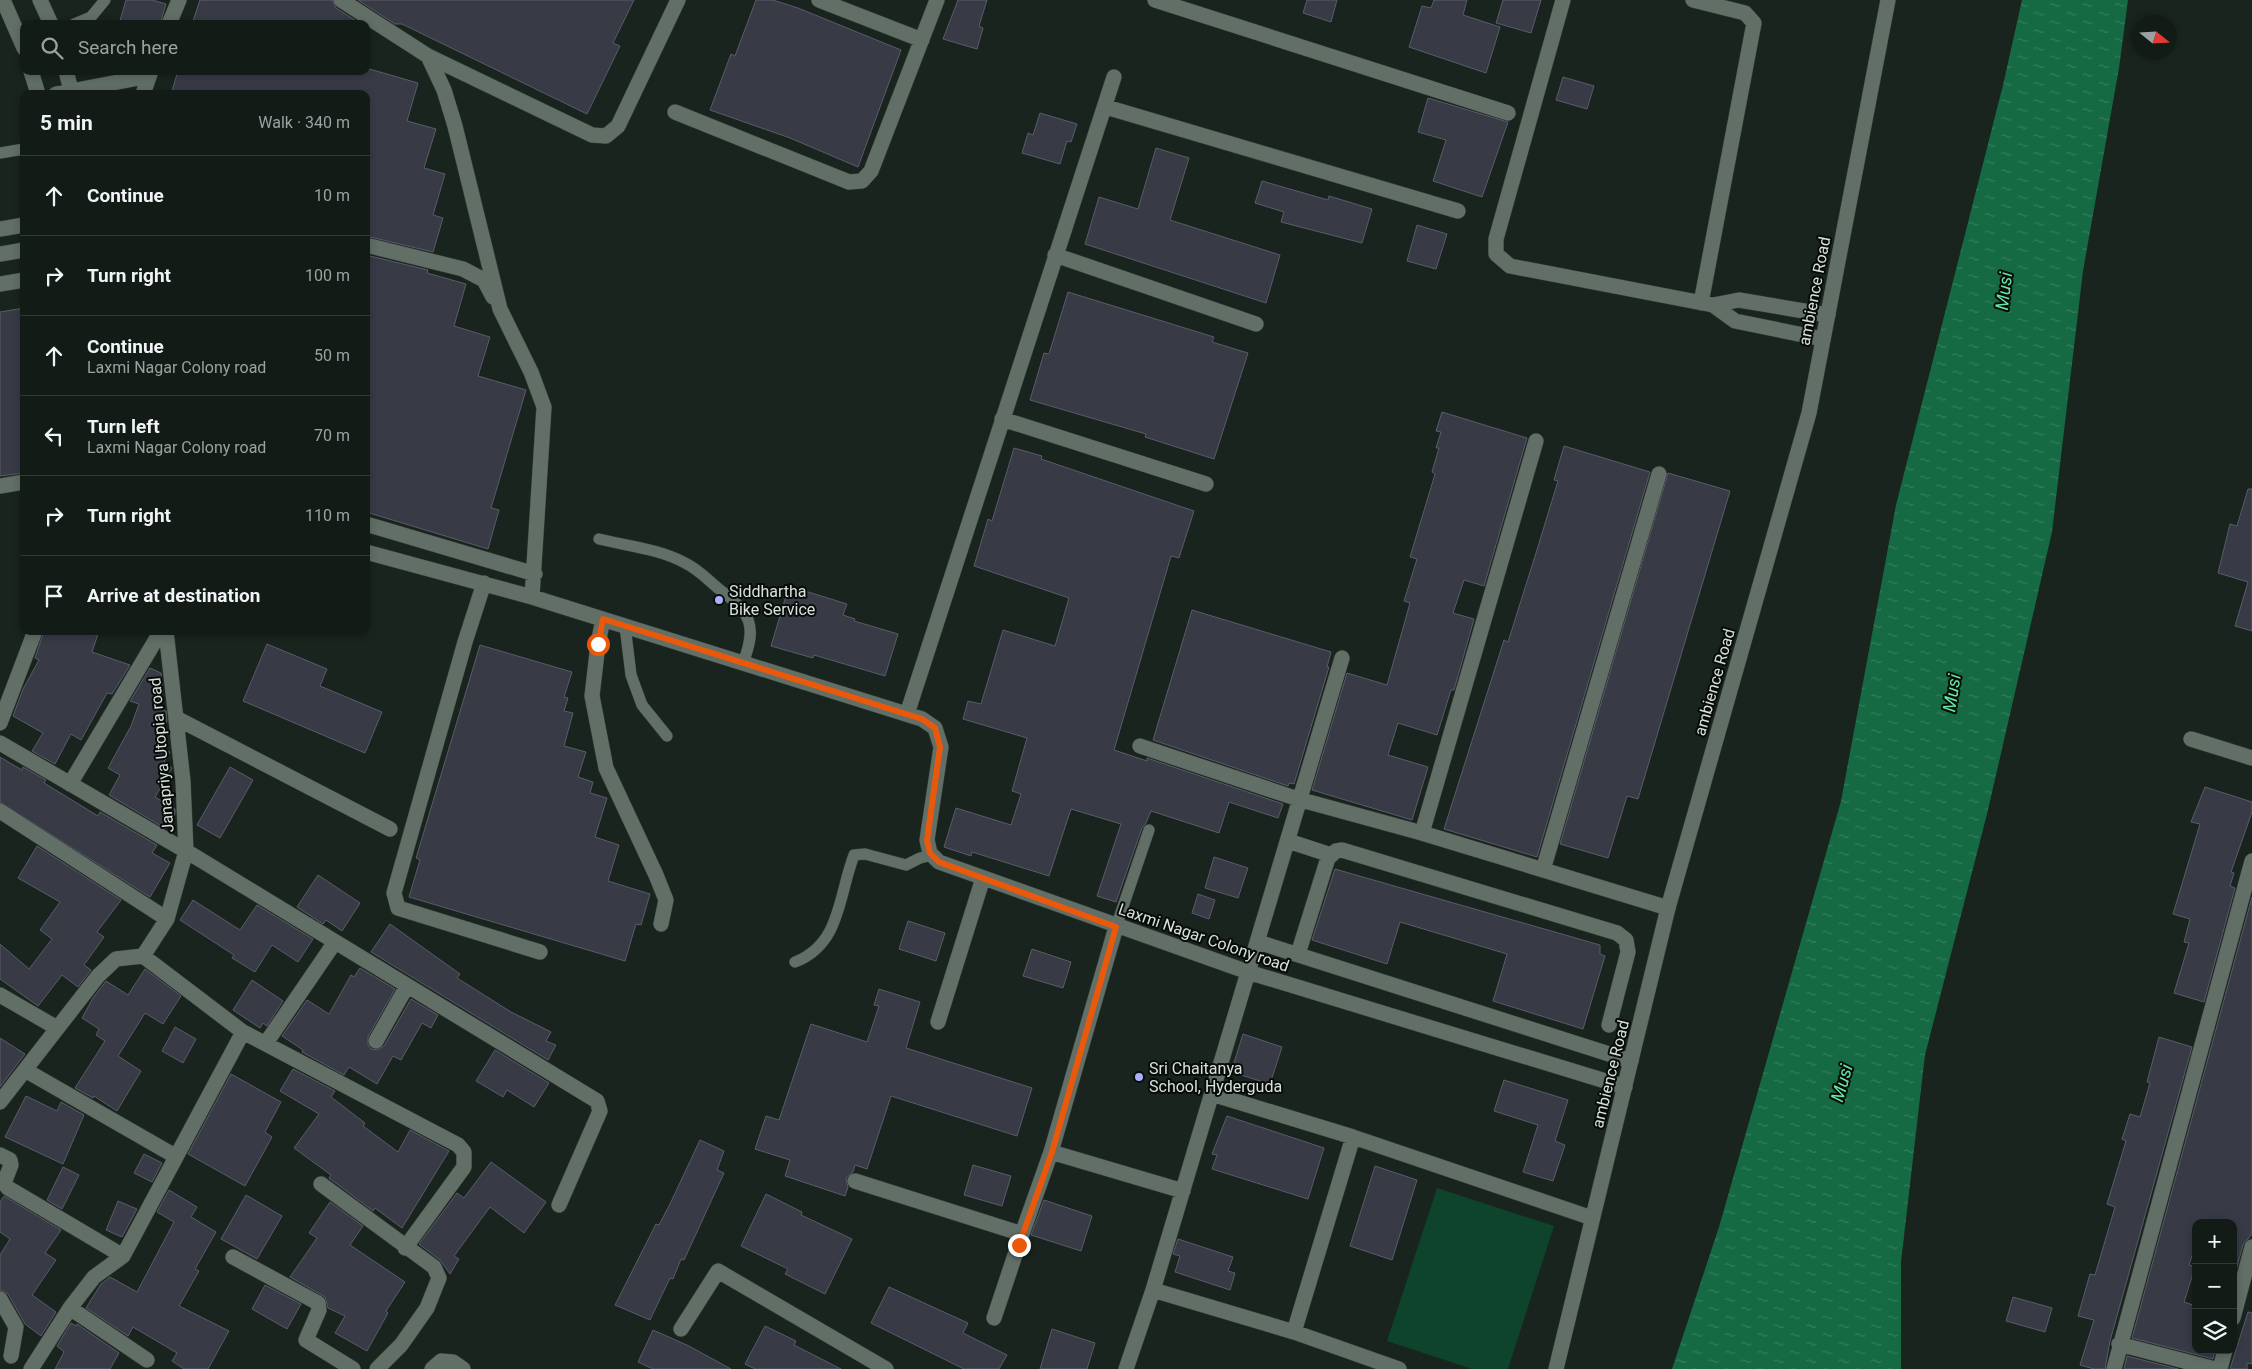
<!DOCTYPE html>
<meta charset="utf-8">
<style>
:root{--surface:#121b16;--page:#1f2823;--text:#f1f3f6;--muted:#9ca1a1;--line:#313935}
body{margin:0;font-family:Roboto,sans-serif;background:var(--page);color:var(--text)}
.controls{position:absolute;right:15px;bottom:15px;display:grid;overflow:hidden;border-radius:10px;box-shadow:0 2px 8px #0003}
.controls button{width:45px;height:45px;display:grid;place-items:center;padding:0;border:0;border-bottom:1px solid var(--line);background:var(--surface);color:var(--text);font:25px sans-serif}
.compass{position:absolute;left:2132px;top:15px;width:45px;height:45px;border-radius:50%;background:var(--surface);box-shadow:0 2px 8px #0003;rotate:108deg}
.stop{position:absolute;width:15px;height:15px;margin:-11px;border:4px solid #ea580c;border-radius:50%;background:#fff}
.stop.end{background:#ea580c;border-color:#fff;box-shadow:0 1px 5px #0008}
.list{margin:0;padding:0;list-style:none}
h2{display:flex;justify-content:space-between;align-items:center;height:65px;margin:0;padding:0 20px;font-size:21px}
h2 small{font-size:16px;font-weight:400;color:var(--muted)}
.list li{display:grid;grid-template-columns:32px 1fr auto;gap:15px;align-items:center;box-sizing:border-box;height:80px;padding:0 20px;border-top:1px solid var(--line)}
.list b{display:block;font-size:19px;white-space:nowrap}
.list p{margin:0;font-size:16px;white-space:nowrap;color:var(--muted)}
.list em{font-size:16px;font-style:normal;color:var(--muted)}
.icon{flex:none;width:28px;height:28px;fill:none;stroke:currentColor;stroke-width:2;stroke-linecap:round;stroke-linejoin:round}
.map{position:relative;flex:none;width:2252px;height:1369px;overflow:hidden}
.search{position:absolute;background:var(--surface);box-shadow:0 2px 8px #0003;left:20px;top:20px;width:350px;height:55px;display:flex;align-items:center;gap:12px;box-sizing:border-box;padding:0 18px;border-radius:10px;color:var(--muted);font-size:19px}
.panel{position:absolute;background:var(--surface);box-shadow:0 2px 8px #0003;left:20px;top:90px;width:350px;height:545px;border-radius:10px}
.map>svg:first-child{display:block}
</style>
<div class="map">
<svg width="2252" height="1369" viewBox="0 0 2252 1369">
<defs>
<pattern id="water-ripples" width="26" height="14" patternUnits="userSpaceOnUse" patternTransform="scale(1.25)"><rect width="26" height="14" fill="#156943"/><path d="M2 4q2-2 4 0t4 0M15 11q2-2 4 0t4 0" fill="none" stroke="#367e5e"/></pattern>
</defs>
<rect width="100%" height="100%" fill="#18241d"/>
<path fill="#0d442b" d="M1437,1188L1554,1226L1508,1369H1472L1387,1341Z"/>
<path fill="url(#water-ripples)" d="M2022,0H2128L2119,68L2083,271L2052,532L1987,814L1925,1055L1901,1262V1369H1672L1719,1227L1841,801L1896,505L2003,85Z"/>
<path fill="#383a46" stroke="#5a5c69" d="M126,0H152L166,4L160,24H119Z
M200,0H332L336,8L361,24H192Z
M358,0H634L613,43L620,46L587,114L402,24H395Z
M756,0H773L798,8L901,50L858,167L790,138L710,110L731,54L735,56Z
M958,0H987L979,26L983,28L977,49L943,39Z
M1307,0H1337L1331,22L1303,13Z
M1434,0H1467L1463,15L1500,27L1486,73L1409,47L1422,6L1431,8Z
M1503,0H1541L1531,33L1496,23Z
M366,68L418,83L407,121L436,129L424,168L445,174L433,215L443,218L433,252L366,236V94H171L178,71H366Z
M1563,77L1594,86L1587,109L1556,100Z
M1428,98L1508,122L1482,197L1433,181L1446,140L1418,132Z
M1040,113L1077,124L1071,142L1067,141L1060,164L1022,153L1028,133L1033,135Z
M1156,148L1189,158L1170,220L1280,255L1266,303L1085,244L1099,197L1138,209Z
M1262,181L1328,200L1329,196L1372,209L1362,243L1281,222L1284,212L1255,203Z
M1417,225L1447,234L1436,269L1407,261Z
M366,255L428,270L427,273L466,284L454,326L490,337L478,376L526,390L491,508L499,510L488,549L366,512Z
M1068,292L1214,337L1212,342L1248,353L1214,459L1145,437L1146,434L1030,400L1044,353L1049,354Z
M24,308V473L0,476V312Z
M1442,412L1527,438L1484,586L1464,580L1453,613L1474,619L1454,690H1451L1437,735L1398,723L1388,755L1428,767L1412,820L1312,790L1347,673L1387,685L1410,603L1404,601L1417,559L1410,557L1435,474L1432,472L1439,448H1436L1441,432L1436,431Z
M1564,446L1650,472L1537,857L1444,829L1504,640L1508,642L1536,553L1558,481L1554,480Z
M1014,448L1042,456L1041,459L1194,511L1179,558L1171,556L1114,750L1147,761V758L1283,804L1278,818L1229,802L1219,833L1151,811L1146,823L1142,828L1116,902L1097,896L1121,824L1071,809L1049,876L972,852L971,856L944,847L956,808L1011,825L1021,794L1012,791L1027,738L963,719L968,701L981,704L1003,630L1055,646L1069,598L974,566L988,519L992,521Z
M1668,473L1730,491L1638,799L1627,796L1608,858L1560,844Z
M2248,489H2252V631L2235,626L2248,582L2218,573L2230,524L2237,526Z
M789,586L847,604L843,615L855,619L854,621L898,634L885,676L814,655L813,658L771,646Z
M1192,610L1331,652L1327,667H1329L1294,784L1289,783L1288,786L1153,740Z
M44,631H99L92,652L130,665L112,694L107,693L81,740L71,734L55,764L32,751L43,733L13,716L23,689L39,660L35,658Z
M267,644L327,669L320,686L382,712L365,753L243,701Z
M480,645L572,672L564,697L568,698L564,711L573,713L564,746L586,752L578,777L593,782L590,793L607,798L595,837L619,845L608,881L650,894L641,925L636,924L625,961L409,897L420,860L416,858Z
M150,668L161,673L163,692L157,707L166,711L167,721L156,744L170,752L164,762L172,768L155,797L175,809V814L166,829L109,795L120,775L108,768L131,726L139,704L130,701Z
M0,757L22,770L23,767L46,780L44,783L98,816L100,812L157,845L152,853L170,863L150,897L0,802Z
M230,767L253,780L220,838L197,825Z
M2205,787L2252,802V812L2231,872L2234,873L2230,886L2235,888L2204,1002L2174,993L2189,943L2184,942L2190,919L2173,914L2200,824L2191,822Z
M37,846L121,900L97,932L104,937L84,965L91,970L78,987L62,975L38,1006L0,979V944L29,969L52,939L40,930L60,902L18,878Z
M1214,857L1248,868L1238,898L1205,888Z
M1335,869L1600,945V954L1605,956L1583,1029L1493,1001L1507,954L1400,922L1387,964L1312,940Z
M318,875L360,903L342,931L326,920L323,924L297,907Z
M1198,894L1215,900L1209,919L1192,913Z
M2252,897V1234L2243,1245L2233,1281V1223H2196V1244L2189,1265L2195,1267L2184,1302L2196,1306V1350H2215L2213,1359L2132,1338Z
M193,900L240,930L257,905L313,939L298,962L272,945L255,972L232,958L234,955L180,920Z
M908,921L945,933L936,961L899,949Z
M390,924L460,974L457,978L511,1012L551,1032L546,1041L556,1045L548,1060L371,952Z
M1032,949L1071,962L1063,988L1023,976Z
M360,968L395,989L368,1037V1045L371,1049L377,1050L384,1046L411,999L438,1015L431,1028L422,1023L401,1060L393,1056L377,1084L349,1067L344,1075L302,1052L303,1050L282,1036L307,1000L329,1014L351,975L354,977Z
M145,969L181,996L163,1024L145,1013L118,1056L141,1071L117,1111L94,1096L93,1098L75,1088L105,1041L96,1035L99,1029L82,1018L93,998L106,981L128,995Z
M252,980L283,1001L267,1026L263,1023L260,1028L233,1010Z
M879,989L920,1002L906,1048L1032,1088L1017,1136L891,1096L867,1169L855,1165L853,1172L846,1178L848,1187L845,1196L785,1176L790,1160L755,1149L766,1116L779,1120L811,1024L867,1042L879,1006L874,1005Z
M175,1027L196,1039L183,1063L162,1051Z
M1243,1034L1282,1047L1270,1084L1231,1072Z
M2159,1037L2192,1047L2110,1341L2105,1369H2094L2080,1365L2094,1320L2078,1316L2090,1274L2095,1275L2115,1207L2107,1204L2126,1141L2122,1139L2130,1114L2140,1117L2150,1083L2147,1082Z
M0,1038L25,1054L0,1087Z
M495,1050L549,1083L534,1107L507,1090L503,1097L476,1081Z
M293,1069L335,1091L331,1097L365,1123L363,1126L398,1152L410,1130L449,1151L402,1228L375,1208L373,1211L329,1178L331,1175L294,1148L319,1114L280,1091Z
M231,1074L281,1102L265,1132L272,1137L245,1186L188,1154Z
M1504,1080L1568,1100L1555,1141L1565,1145L1553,1181L1523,1172L1538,1125L1494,1111Z
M26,1096L57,1111L61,1102L84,1115L63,1164L5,1137Z
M1227,1116L1324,1148L1308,1199L1212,1169L1217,1155L1212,1154Z
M700,1140L724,1151L717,1170L724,1173L684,1260L681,1259L673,1279L670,1278L650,1320L615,1305L656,1224L659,1225L670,1204Z
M144,1154L162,1163L152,1182L134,1173Z
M491,1162L546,1202L524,1233L490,1207L454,1256L459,1259L450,1274L440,1260L419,1244L457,1193L464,1198Z
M973,1165L1011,1176L1002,1206L964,1195Z
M1375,1166L1417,1180L1392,1260L1350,1246Z
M63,1167L79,1175L62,1209L47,1200Z
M169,1190L197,1207L191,1217L216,1232L195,1269L199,1271L179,1306L229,1331L208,1369H184L172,1361L177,1353L133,1327L128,1336L86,1308L101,1284L110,1277L137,1292L174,1222L157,1212Z
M766,1194L802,1212L801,1215L852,1239L825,1294L785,1274L788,1269L741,1246Z
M246,1195L282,1216L257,1259L221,1239Z
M4,1196L61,1230L45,1253L56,1260L32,1295L56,1312L41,1336L25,1324L8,1294L0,1290V1255L10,1239L0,1232V1202Z
M1044,1200L1092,1216L1081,1251L1031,1235Z
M118,1201L137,1209L122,1237L106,1230Z
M330,1202L363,1226L350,1245L405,1282L386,1311L388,1313L367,1351L335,1333L345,1316L328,1308L325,1297L290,1277L317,1238L309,1233Z
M1178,1239L1233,1257L1228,1271L1235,1273L1230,1290L1175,1272L1180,1256L1173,1254Z
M265,1285L301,1304L287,1329L252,1309Z
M889,1287L968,1323L963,1333L1007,1355L999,1369H964L871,1323Z
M2013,1297L2052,1308L2045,1332L2006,1321Z
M2248,1312L2252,1313V1364L2247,1363V1369H2230Z
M71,1323L76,1326L77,1324L119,1353L110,1369H55L64,1352L57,1346Z
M765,1326L796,1341L794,1345L841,1369H755L745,1364Z
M1052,1329L1095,1343L1087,1369H1040Z
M653,1330L689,1346L731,1369H653L638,1362Z
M2127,1356L2178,1369H2124Z"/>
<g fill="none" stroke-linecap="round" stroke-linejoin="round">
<g stroke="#37403a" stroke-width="12">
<path id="service" d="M74,24L91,17L105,0
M0,153L24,149
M599,539C627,546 660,549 685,563C698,569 708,580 719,589C750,613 758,624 743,663
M625,626L631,675L642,705L667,736
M1116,927L1149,830
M795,962C841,944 838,897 854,855L865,854L906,865L920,858L933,855"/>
</g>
<g stroke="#37403a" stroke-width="16">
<path id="minor" d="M3,0L24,48
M40,0L51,24
M341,0L428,56L444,90L455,126L500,309L531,372L544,407L532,597
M819,0L922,40
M1155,0L1508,113
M1563,0L1496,239V254L1510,266L1713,305
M1693,0L1745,13L1754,23L1701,303
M169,24L179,0
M428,56L592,135L606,136L618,126L678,0
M31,71L38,94
M66,71L72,94
M56,94L149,76
M143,94L151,71
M1106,107L1458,211
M675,112L849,182L862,181L871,171L937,0
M0,229L24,225
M366,245L463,269L484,280L493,297
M0,254L24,250
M1055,255L1256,324
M0,284L24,280
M1823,339L1735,321L1713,305L1739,300L1828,315
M1002,419L1206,484
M0,486L24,482
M366,524L535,574
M366,552L532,597L922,719L935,728L941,747L927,840L930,853L939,862L1248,972L1625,1087
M484,583L465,642L394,893L398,908L540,952
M603,619L598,644L592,696L606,768L656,875L666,900L661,924
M907,714L1114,77
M178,719L390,829
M0,723L35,631
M2191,739L2252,758
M0,743L186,851L597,1101L600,1111L559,1205
M1140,746L1298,799L1422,833L1668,908
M70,784L161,631
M0,811L167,919
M1422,833L1536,441
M1288,841L1331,855
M1543,870L1659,474
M1258,942L1631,1061
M1298,954L1328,858L1336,851L1342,850L1617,933L1626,940L1628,952L1609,1025
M143,956L243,1032L458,1145L464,1152V1167L405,1248
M0,995L57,1028
M938,1022L983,878
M376,1041L407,986
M266,1043L335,942
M25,1070L175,1156
M1212,1094L1353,1137L1592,1218
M0,1102L98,976L116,959L143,956L167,919L186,851L183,781L166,631
M1051,1152L1183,1191
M0,1155L10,1160L11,1165L4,1183L8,1188L123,1256
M855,1181L1022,1234L1051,1152L1116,927
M321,1184L434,1267L439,1278L427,1308L401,1345L377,1369
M233,1257L318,1303L319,1310L306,1340L353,1369
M1153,1290L1294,1332L1399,1369
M0,1299L16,1327L11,1356
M70,1308L147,1360
M994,1318L1022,1234
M2233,1318L2252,1247
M681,1329L718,1271L886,1369
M1294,1332L1353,1137
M2119,1344L2215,1369
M31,1369L70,1308L94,1277L123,1256L243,1032
M432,1369L441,1361L453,1362L463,1369
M1126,1369L1153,1290L1342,658
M2114,1369L2252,861
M2220,1369L2225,1350"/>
</g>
<g stroke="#37403a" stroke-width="16">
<path id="tertiary" d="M1556,1369L1668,908L1809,413L1888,0"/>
</g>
<use href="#service" stroke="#616f67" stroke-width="11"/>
<use href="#minor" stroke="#616f67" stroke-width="15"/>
<use href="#tertiary" stroke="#616f67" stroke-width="15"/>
</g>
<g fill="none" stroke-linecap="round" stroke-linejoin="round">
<path stroke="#ea580c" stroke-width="6" d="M598,644L603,619L922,719L935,728L940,747L927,840L930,853L939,862L1116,927L1052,1152L1019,1245"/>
</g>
<g fill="#aab0fb" stroke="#070c09" stroke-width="2">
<circle cx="719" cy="600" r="5"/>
<circle cx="1139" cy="1077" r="5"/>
</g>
<g text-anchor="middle" stroke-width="4" stroke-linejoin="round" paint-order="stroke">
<g font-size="16" fill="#d9e1dc" stroke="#070c09">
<text transform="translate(1814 291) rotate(-79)" y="6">ambience Road</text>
<text transform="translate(1714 682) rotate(-74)" y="6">ambience Road</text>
<text transform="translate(161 755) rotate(-95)" y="6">Janapriya Utopia road</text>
<text transform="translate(1204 937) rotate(19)" y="6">Laxmi Nagar Colony road</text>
<text transform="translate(1610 1074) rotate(-76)" y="6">ambience Road</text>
</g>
<g font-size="16" fill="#d9e1dc" stroke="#070c09" text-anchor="start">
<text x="729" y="597">Siddhartha<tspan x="729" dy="18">Bike Service</tspan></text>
<text x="1149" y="1074">Sri Chaitanya<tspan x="1149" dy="18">School, Hyderguda</tspan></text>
</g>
<g font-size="18" font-style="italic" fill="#63eaa6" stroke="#070c09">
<text transform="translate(2004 291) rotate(-83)" y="6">Musi</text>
<text transform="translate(1952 693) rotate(-81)" y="6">Musi</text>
<text transform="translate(1842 1083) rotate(-74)" y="6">Musi</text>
</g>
</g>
</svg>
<div class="controls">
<button>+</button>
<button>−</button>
<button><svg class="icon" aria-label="layers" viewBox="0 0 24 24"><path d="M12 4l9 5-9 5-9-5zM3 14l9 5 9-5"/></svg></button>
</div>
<svg class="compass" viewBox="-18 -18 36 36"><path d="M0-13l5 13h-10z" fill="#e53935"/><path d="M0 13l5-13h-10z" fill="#9ca1a1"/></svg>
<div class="stop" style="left:598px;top:644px"></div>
<div class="stop end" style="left:1019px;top:1245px"></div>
<div class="search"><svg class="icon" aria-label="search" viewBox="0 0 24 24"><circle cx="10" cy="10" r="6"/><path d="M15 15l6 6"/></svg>Search here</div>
<section class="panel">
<h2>5 min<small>Walk · 340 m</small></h2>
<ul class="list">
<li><svg class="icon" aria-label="ahead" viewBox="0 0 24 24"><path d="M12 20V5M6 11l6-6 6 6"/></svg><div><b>Continue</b></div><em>10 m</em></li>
<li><svg class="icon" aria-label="right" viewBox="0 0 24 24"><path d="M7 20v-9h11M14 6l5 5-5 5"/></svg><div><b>Turn right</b></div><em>100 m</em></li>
<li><svg class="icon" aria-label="ahead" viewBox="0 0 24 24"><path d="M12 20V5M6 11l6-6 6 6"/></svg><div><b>Continue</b><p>Laxmi Nagar Colony road</p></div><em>50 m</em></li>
<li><svg class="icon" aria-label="left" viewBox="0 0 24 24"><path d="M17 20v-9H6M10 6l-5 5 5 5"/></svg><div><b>Turn left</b><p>Laxmi Nagar Colony road</p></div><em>70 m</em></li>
<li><svg class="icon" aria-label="right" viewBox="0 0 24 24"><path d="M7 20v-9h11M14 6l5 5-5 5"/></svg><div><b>Turn right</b></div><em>110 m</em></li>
<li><svg class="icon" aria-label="arrive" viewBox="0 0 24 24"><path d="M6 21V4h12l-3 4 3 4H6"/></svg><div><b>Arrive at destination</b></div></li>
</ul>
</section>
</div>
